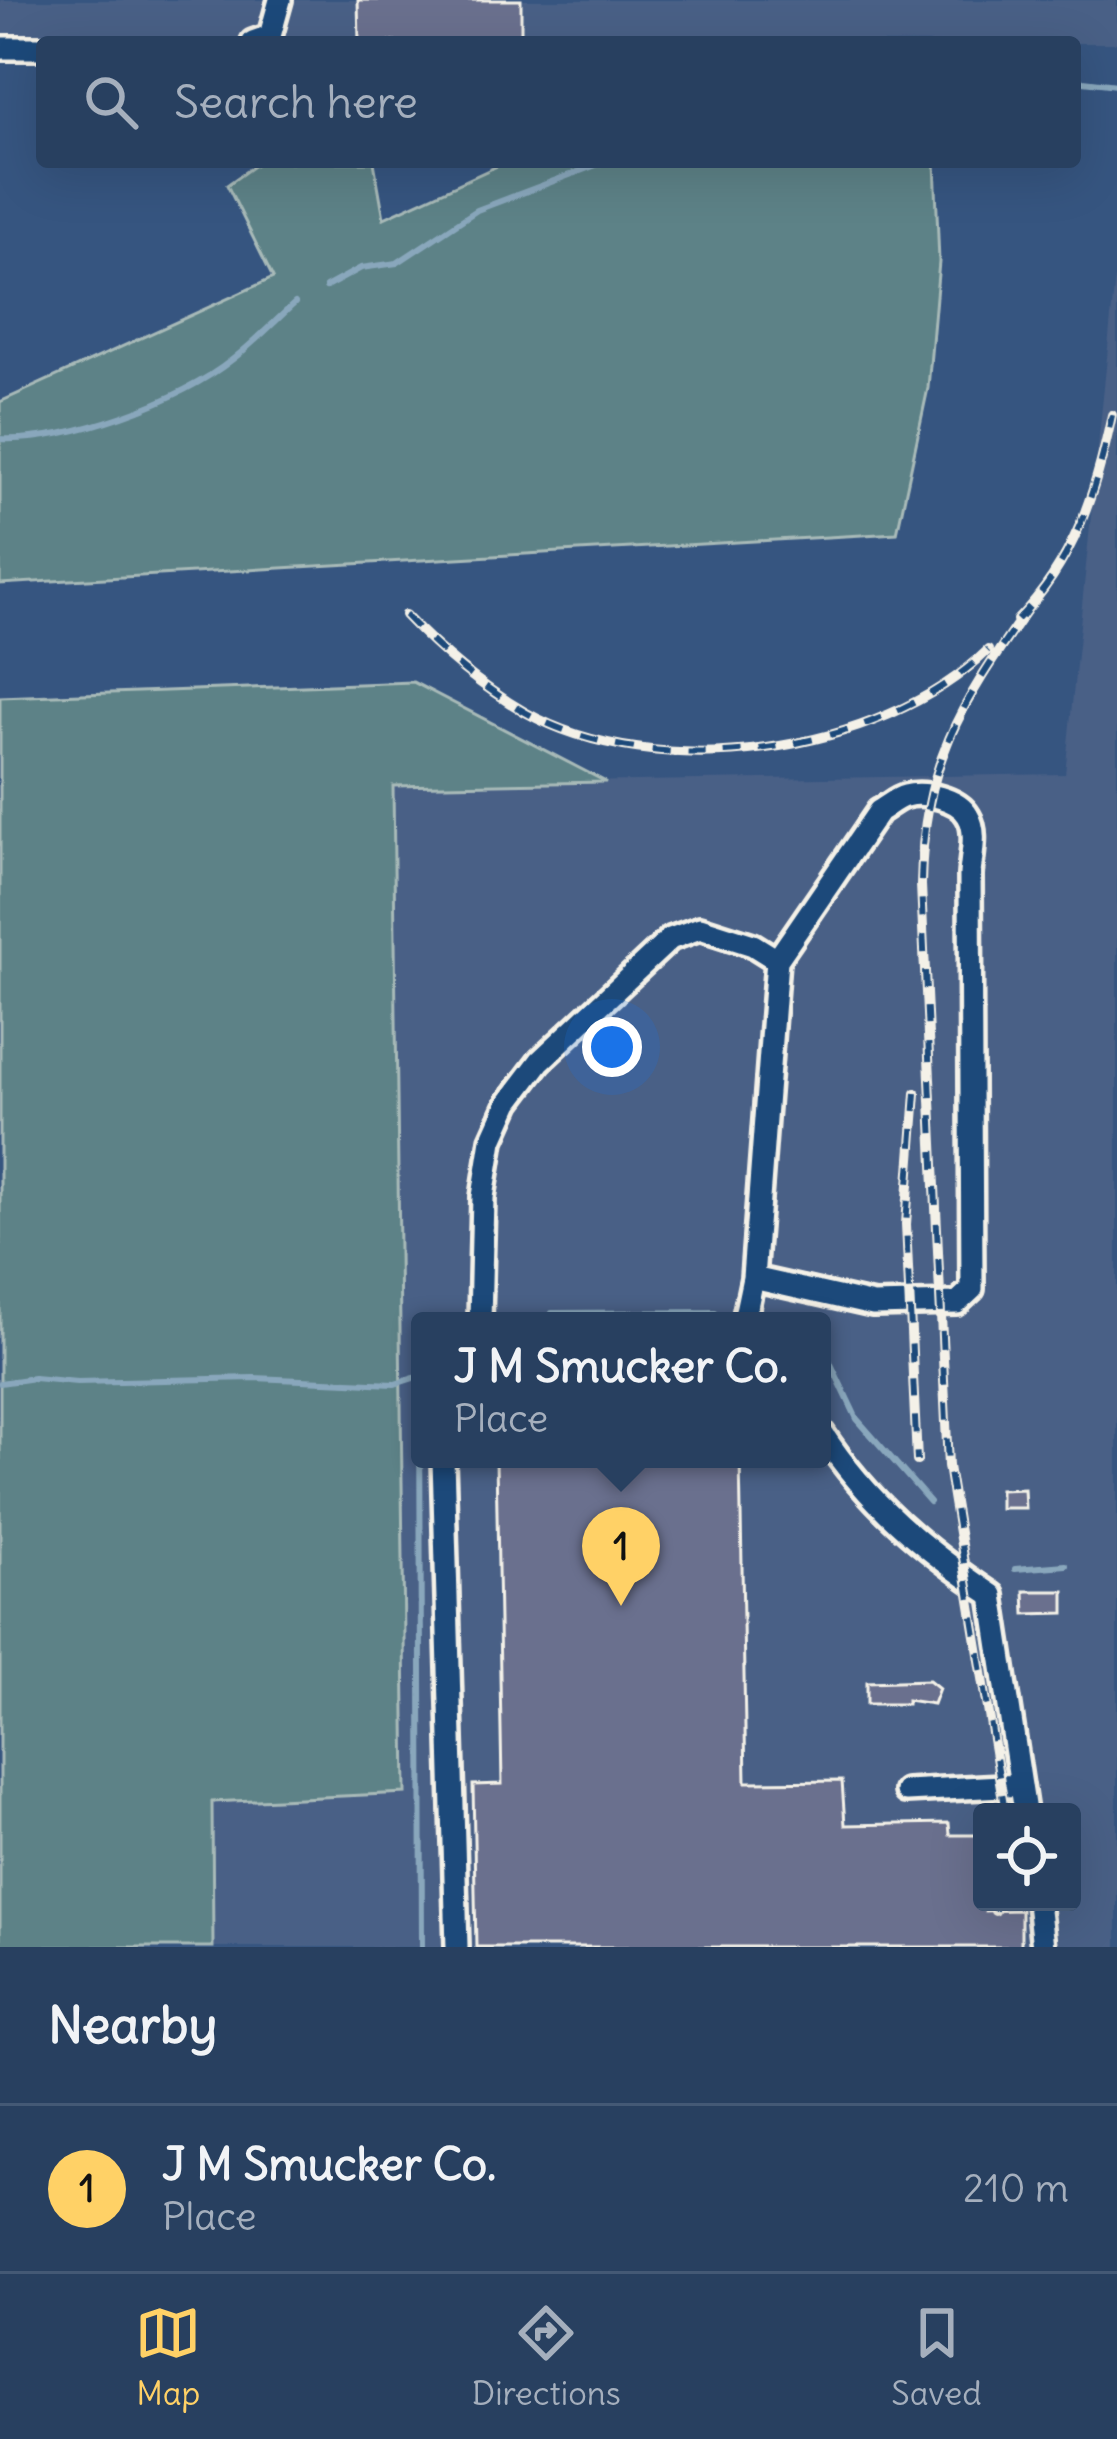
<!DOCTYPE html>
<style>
:root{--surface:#284060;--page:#344b69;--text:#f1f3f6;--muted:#a5afbd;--line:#445975;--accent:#ffd166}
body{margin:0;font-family:Delius,sans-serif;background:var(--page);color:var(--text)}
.controls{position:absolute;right:36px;bottom:36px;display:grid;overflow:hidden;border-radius:12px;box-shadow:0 12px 48px #0002}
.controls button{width:108px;height:108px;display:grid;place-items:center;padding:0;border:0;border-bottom:3px solid var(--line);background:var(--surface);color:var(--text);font:60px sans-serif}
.you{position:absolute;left:612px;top:1047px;width:42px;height:42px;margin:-30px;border:9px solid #fff;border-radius:50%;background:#1a73e8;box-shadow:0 0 0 18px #1a73e833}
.badge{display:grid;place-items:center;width:78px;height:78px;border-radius:50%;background:var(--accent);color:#111;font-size:39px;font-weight:700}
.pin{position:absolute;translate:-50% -99px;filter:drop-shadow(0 3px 6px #0008)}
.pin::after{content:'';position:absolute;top:63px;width:42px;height:36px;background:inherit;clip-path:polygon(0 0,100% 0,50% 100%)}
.popup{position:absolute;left:411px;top:1312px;width:420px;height:156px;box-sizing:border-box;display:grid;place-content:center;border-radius:12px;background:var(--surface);filter:drop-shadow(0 3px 9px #0005);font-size:39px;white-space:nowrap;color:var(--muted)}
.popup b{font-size:45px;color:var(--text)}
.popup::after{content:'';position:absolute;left:50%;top:100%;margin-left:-24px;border:24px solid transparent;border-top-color:var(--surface)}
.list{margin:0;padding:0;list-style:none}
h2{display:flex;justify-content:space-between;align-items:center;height:156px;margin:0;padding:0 48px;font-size:51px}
h2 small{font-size:39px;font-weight:400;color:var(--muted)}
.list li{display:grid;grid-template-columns:78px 1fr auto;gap:36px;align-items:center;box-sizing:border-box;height:168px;padding:0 48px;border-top:3px solid var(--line)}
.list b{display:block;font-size:45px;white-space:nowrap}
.list p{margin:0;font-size:39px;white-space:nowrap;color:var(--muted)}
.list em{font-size:39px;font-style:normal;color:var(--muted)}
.icon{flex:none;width:66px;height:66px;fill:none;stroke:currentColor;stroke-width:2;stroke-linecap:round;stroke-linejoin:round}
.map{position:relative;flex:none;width:1117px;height:1947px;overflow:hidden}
.search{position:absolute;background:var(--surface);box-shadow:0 12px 48px #0002;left:36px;right:36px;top:36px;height:132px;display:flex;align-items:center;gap:30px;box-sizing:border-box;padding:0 42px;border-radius:12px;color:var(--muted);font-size:45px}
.sheet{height:324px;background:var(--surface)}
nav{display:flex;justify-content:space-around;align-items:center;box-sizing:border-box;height:168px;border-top:3px solid var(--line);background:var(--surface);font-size:33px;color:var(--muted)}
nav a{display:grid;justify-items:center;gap:6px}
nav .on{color:var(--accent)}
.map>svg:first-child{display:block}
</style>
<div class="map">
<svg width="1117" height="1947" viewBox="0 0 1117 1947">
<rect width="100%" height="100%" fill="#365580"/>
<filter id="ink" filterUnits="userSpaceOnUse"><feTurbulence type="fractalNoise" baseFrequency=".00833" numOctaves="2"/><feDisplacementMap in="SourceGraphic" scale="24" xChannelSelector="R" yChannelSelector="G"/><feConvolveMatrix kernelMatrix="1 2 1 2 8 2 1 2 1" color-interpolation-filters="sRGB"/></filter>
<g filter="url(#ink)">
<path fill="#496086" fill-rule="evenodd" d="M0,0H1117V43L42,42L0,47Z
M1117,258V1947H213L211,1802L406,1793L393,785L1065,774ZM420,1321H822V1459H420ZM982,1812H1072V1902H982Z"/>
<path fill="#5d8287" stroke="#a8bab8" stroke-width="3" d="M259,162H374L384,218L506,162H935L939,262L928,388L897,533L0,584V402L273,278L227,185Z
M413,682L606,782L393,786L406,1793L212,1802L213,1947H0V697Z"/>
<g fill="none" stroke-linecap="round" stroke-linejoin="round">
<path stroke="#89a7bc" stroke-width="6" d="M1075,80L1117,85
M326,287L361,268L397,263L477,210L604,162
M0,439C69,442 179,402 233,359C255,342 275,321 295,303
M760,1312L792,1321
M552,1313L715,1312
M822,1345L857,1419L930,1502
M0,1383L34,1378L77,1382L254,1378L395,1384L420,1376
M420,1397L422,1947
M1015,1569L1066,1565"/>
</g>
<path fill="#6a708e" stroke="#f4f1e8" stroke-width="3" d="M358,0H521V42H359Z
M496,1459H740L746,1782L842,1781L845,1825L949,1823L950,1835H982L985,1911L1021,1910V1947H476L473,1785L502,1784Z
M1024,1489L1025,1508H1000V1490Z
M1024,1591H1064V1613L1025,1614Z
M929,1680L939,1688L933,1704L907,1700V1704H867V1682Z"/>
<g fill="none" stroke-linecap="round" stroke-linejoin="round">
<g stroke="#f4f1e8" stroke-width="30">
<path id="minor" d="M253,42L270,36L280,0
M0,48H42
M753,1278L873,1305L957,1303L972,1289L970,875C971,857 978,832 968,816C958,798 924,791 905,796C896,798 887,807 879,811L777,960
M480,1321L483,1197L492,1140L509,1102L540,1061L670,939L700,928L753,945L777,960L753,1278L744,1321
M822,1433C867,1502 924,1550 992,1595L1025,1812
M443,1459L457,1947
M906,1791L1021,1785
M1038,1902L1043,1947"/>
</g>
<use href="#minor" stroke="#1f4a7a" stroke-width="21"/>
<g stroke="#f4f1e8" stroke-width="10">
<path id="rail" d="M405,615C441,653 480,686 525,712C656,786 881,755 988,650
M1017,620C1074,563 1096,492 1112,415
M916,1093L906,1224L917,1461
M1005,1812L948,1466L921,885C923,764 959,707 1027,610
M995,1902V1911"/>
</g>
<use href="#rail" stroke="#1f4a7a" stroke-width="6" stroke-dasharray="18" stroke-linecap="butt"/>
</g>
</g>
</svg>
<div class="controls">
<button><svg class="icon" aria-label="locate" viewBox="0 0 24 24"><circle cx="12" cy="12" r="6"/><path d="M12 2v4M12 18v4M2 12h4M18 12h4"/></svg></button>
</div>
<div class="you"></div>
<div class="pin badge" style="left:621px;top:1606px">1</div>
<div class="popup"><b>J M Smucker Co.</b>Place</div>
<div class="search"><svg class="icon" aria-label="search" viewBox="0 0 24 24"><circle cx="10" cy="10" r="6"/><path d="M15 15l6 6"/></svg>Search here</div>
</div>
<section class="sheet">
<h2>Nearby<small></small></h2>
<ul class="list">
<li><span class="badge">1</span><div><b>J M Smucker Co.</b><p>Place</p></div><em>210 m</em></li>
</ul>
</section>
<nav>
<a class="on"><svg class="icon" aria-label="map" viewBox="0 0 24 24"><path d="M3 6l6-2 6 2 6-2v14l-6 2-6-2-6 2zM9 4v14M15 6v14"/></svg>Map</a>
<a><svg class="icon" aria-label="directions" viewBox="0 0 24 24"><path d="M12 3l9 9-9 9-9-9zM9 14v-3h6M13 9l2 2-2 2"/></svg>Directions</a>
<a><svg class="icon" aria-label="saved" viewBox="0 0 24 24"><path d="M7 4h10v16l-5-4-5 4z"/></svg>Saved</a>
</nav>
